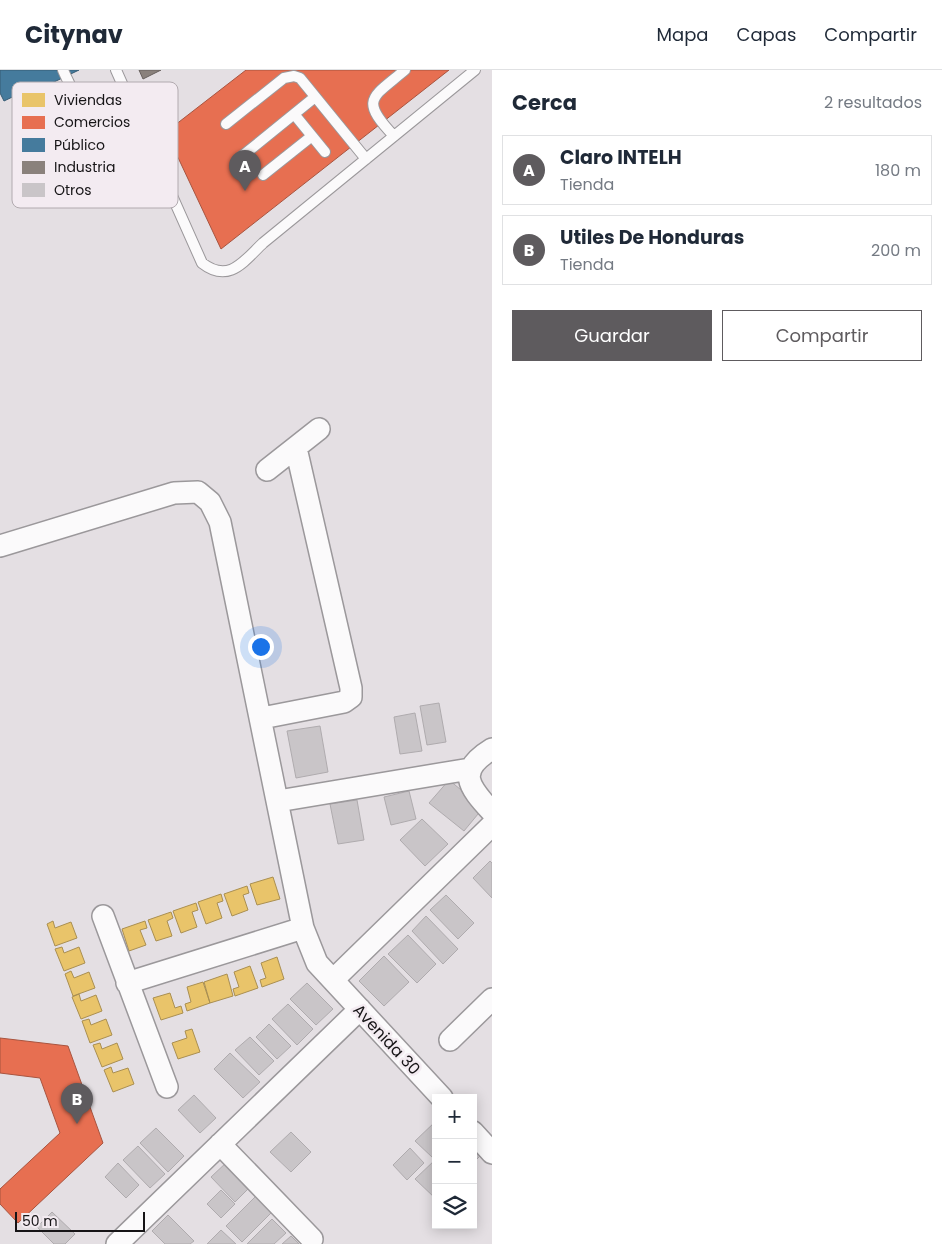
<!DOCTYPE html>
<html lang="es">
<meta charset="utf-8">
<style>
:root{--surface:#fff;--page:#f6f6f7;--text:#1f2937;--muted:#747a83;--line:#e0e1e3;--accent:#5e5b5e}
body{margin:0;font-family:Poppins,sans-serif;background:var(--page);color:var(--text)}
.controls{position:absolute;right:15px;bottom:15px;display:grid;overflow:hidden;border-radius:0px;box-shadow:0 2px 12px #0003}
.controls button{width:45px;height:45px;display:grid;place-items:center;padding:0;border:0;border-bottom:1px solid var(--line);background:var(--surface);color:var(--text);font:25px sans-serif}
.scale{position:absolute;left:15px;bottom:12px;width:130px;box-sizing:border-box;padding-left:5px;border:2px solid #161416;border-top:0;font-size:14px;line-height:18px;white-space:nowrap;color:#161416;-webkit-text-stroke:4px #f3ebf1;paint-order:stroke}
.you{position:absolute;left:260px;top:576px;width:18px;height:18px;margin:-12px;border:4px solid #fff;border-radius:50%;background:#1a73e8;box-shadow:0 0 0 8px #1a73e833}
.badge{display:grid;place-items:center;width:32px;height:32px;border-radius:50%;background:var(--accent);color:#fff;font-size:16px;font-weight:700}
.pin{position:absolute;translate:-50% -41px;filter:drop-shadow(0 1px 2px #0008)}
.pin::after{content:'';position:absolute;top:26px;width:18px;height:15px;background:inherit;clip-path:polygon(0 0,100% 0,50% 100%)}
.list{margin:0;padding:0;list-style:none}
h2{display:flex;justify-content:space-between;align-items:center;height:65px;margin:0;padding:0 20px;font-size:21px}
h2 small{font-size:16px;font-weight:400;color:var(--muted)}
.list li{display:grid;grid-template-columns:32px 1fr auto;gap:15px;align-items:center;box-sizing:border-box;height:70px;margin:0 10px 10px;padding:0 10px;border:1px solid var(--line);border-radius:0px}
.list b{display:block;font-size:19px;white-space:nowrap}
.list p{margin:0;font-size:16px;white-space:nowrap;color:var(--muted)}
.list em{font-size:16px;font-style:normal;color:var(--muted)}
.actions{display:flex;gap:10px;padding:15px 20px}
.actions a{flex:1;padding:11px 0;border:1px solid var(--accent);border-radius:0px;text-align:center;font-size:18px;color:var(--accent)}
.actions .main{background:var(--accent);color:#fff}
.icon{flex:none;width:28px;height:28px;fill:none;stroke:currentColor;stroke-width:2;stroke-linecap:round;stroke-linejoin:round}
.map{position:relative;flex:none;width:492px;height:1174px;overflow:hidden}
header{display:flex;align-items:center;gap:30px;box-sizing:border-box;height:70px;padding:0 25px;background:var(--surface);border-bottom:1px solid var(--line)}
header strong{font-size:24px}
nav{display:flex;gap:28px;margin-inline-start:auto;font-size:18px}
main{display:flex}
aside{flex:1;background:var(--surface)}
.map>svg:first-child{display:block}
</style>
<header>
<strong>Citynav</strong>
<nav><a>Mapa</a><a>Capas</a><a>Compartir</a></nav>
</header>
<main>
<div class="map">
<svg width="492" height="1174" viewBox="0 0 492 1174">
<rect width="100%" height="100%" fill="#e4dfe3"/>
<path fill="#e9c46a" stroke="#aa8f51" d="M273,807L280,829L257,835L250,814Z
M247,816L249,823L243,825L248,840L232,846L224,824Z
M221,824L223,831L217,833L222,848L206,854L198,832Z
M196,833L198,840L192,842L197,857L181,863L173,841Z
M171,842L173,848L167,851L172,866L156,871L148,850Z
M53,851L55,858L71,852L77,868L55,876L47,854Z
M145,851L147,858L140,860L146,875L129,881L122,859Z
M62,877L64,883L79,877L85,893L64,901L55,879Z
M277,887L284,909L262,917L260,910L266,908L261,893Z
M250,896L258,918L235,926L233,919L239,917L234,902Z
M71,901L74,908L89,902L95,918L73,926L65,904Z
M227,904L233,926L210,933L204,912Z
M203,912L210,933L187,941L185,934L191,932L187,917Z
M170,923L175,938L181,936L183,943L161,950L153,928Z
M79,924L81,931L96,925L102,941L81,949L72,927Z
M89,949L91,955L106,949L112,965L90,973L82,951Z
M192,959L200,982L178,989L172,973L187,968L185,961Z
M100,973L102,979L117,973L123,989L102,997L93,975Z
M111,997L113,1003L128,998L134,1014L113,1022L104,1000Z"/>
<path fill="#e76f51" stroke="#a8543f" d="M246,0H449L221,179L166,62Z
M0,968L68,976L103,1073L18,1153L0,1134V1119L60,1063L40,1008L0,1003Z"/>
<path fill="#457b9d" stroke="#375c74" d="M0,0H79L29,24L27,20L4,31L0,23Z"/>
<path fill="#8a817c" stroke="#67605d" d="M139,0H161L143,9Z"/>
<path fill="#c9c5c8" stroke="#afabae" d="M439,633L446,672L427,675L420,636Z
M415,643L422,681L400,684L394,647Z
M320,656L328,702L296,708L287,661Z
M449,710L483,738L464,761L429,733Z
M409,721L416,749L391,755L384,727Z
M357,730L364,770L338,774L330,734Z
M422,749L448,774L425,796L400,770Z
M490,791L492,793V828L473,808Z
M446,825L474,853L458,869L430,840Z
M426,846L458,879L443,894L412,861Z
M408,865L436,894L417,913L388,884Z
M384,886L409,912L384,936L359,911Z
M307,913L333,939L316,955L290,929Z
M288,934L313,959L297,975L272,949Z
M269,954L291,976L277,989L256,967Z
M250,967L274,991L259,1005L235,980Z
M230,983L260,1012L243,1028L214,999Z
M194,1025L216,1048L200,1063L178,1040Z
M436,1051V1086L433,1088L415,1071Z
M156,1058L184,1086L168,1102L140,1073Z
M291,1062L311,1082L291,1102L270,1082Z
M138,1076L165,1104L150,1118L123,1090Z
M473,1076L482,1084L473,1093Z
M410,1078L424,1093L407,1110L393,1095Z
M436,1089V1129L415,1109Z
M228,1091L252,1115L235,1132L211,1107Z
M118,1093L139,1115L126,1128L105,1107Z
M221,1120L235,1134L221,1148L207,1134Z
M256,1126L272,1142L242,1172L226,1156Z
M52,1142L75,1164L65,1174H54L37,1157Z
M168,1145L194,1171L190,1174H165L152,1161Z
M272,1149L286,1163L274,1174H247Z
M221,1160L236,1174H207Z
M291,1166L299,1174H282Z"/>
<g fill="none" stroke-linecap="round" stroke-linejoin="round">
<g stroke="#9b989b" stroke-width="12">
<path id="service" d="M63,0C70,17 85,39 78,57L28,82L26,94L43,118L48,119L112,93
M116,0L202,193C229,214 244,191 263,173L475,0
M294,44L325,82
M226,54L284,8L294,6L300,8L366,89
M394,66C359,29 372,28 405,0
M241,87L315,27
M263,105L312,66"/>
</g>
<g stroke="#9b989b" stroke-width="24">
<path id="minor" d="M267,400L319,359
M0,476L174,423L198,422L210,432L220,452L303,858L317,893L442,1028
M262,648L344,632L351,627V618L296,378
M492,679C456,701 468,716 492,742
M278,731L470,699
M103,846L167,1017
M333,910L492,755
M127,913L303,858
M450,970L492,929
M473,1062L492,1083
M220,1074L312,1169
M117,1174L360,939"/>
</g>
<use href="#service" stroke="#fbfafb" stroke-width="10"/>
<use href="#minor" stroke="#fbfafb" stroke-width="21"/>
</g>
<g text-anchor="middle" stroke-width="5" stroke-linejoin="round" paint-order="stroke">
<g font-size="16" fill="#161416" stroke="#f3ebf1">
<text transform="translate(387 969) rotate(47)" y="6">Avenida 30</text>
</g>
</g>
<rect x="12" y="12" width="166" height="126" rx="8" fill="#f3ebf1" stroke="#b1aaaf" stroke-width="1"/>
<rect x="22" y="23" width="23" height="14" fill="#e9c46a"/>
<rect x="22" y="46" width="23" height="13" fill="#e76f51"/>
<rect x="22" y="68" width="23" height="14" fill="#457b9d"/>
<rect x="22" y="91" width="23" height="13" fill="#8a817c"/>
<rect x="22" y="113" width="23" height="14" fill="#c9c5c8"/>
<g font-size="14" fill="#161416">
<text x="54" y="35">Viviendas</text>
<text x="54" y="57">Comercios</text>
<text x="54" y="80">Público</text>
<text x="54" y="102">Industria</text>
<text x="54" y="125">Otros</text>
</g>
</svg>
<div class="controls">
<button>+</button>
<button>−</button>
<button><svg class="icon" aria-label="layers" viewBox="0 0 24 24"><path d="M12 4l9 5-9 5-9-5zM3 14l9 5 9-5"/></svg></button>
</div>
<div class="scale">50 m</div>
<div class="you"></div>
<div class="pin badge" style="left:245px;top:121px">A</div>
<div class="pin badge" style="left:77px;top:1054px">B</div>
</div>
<aside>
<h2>Cerca<small>2 resultados</small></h2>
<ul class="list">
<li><span class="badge">A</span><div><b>Claro INTELH</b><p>Tienda</p></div><em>180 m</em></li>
<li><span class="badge">B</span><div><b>Utiles De Honduras</b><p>Tienda</p></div><em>200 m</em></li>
</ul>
<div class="actions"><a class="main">Guardar</a><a>Compartir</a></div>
</aside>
</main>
